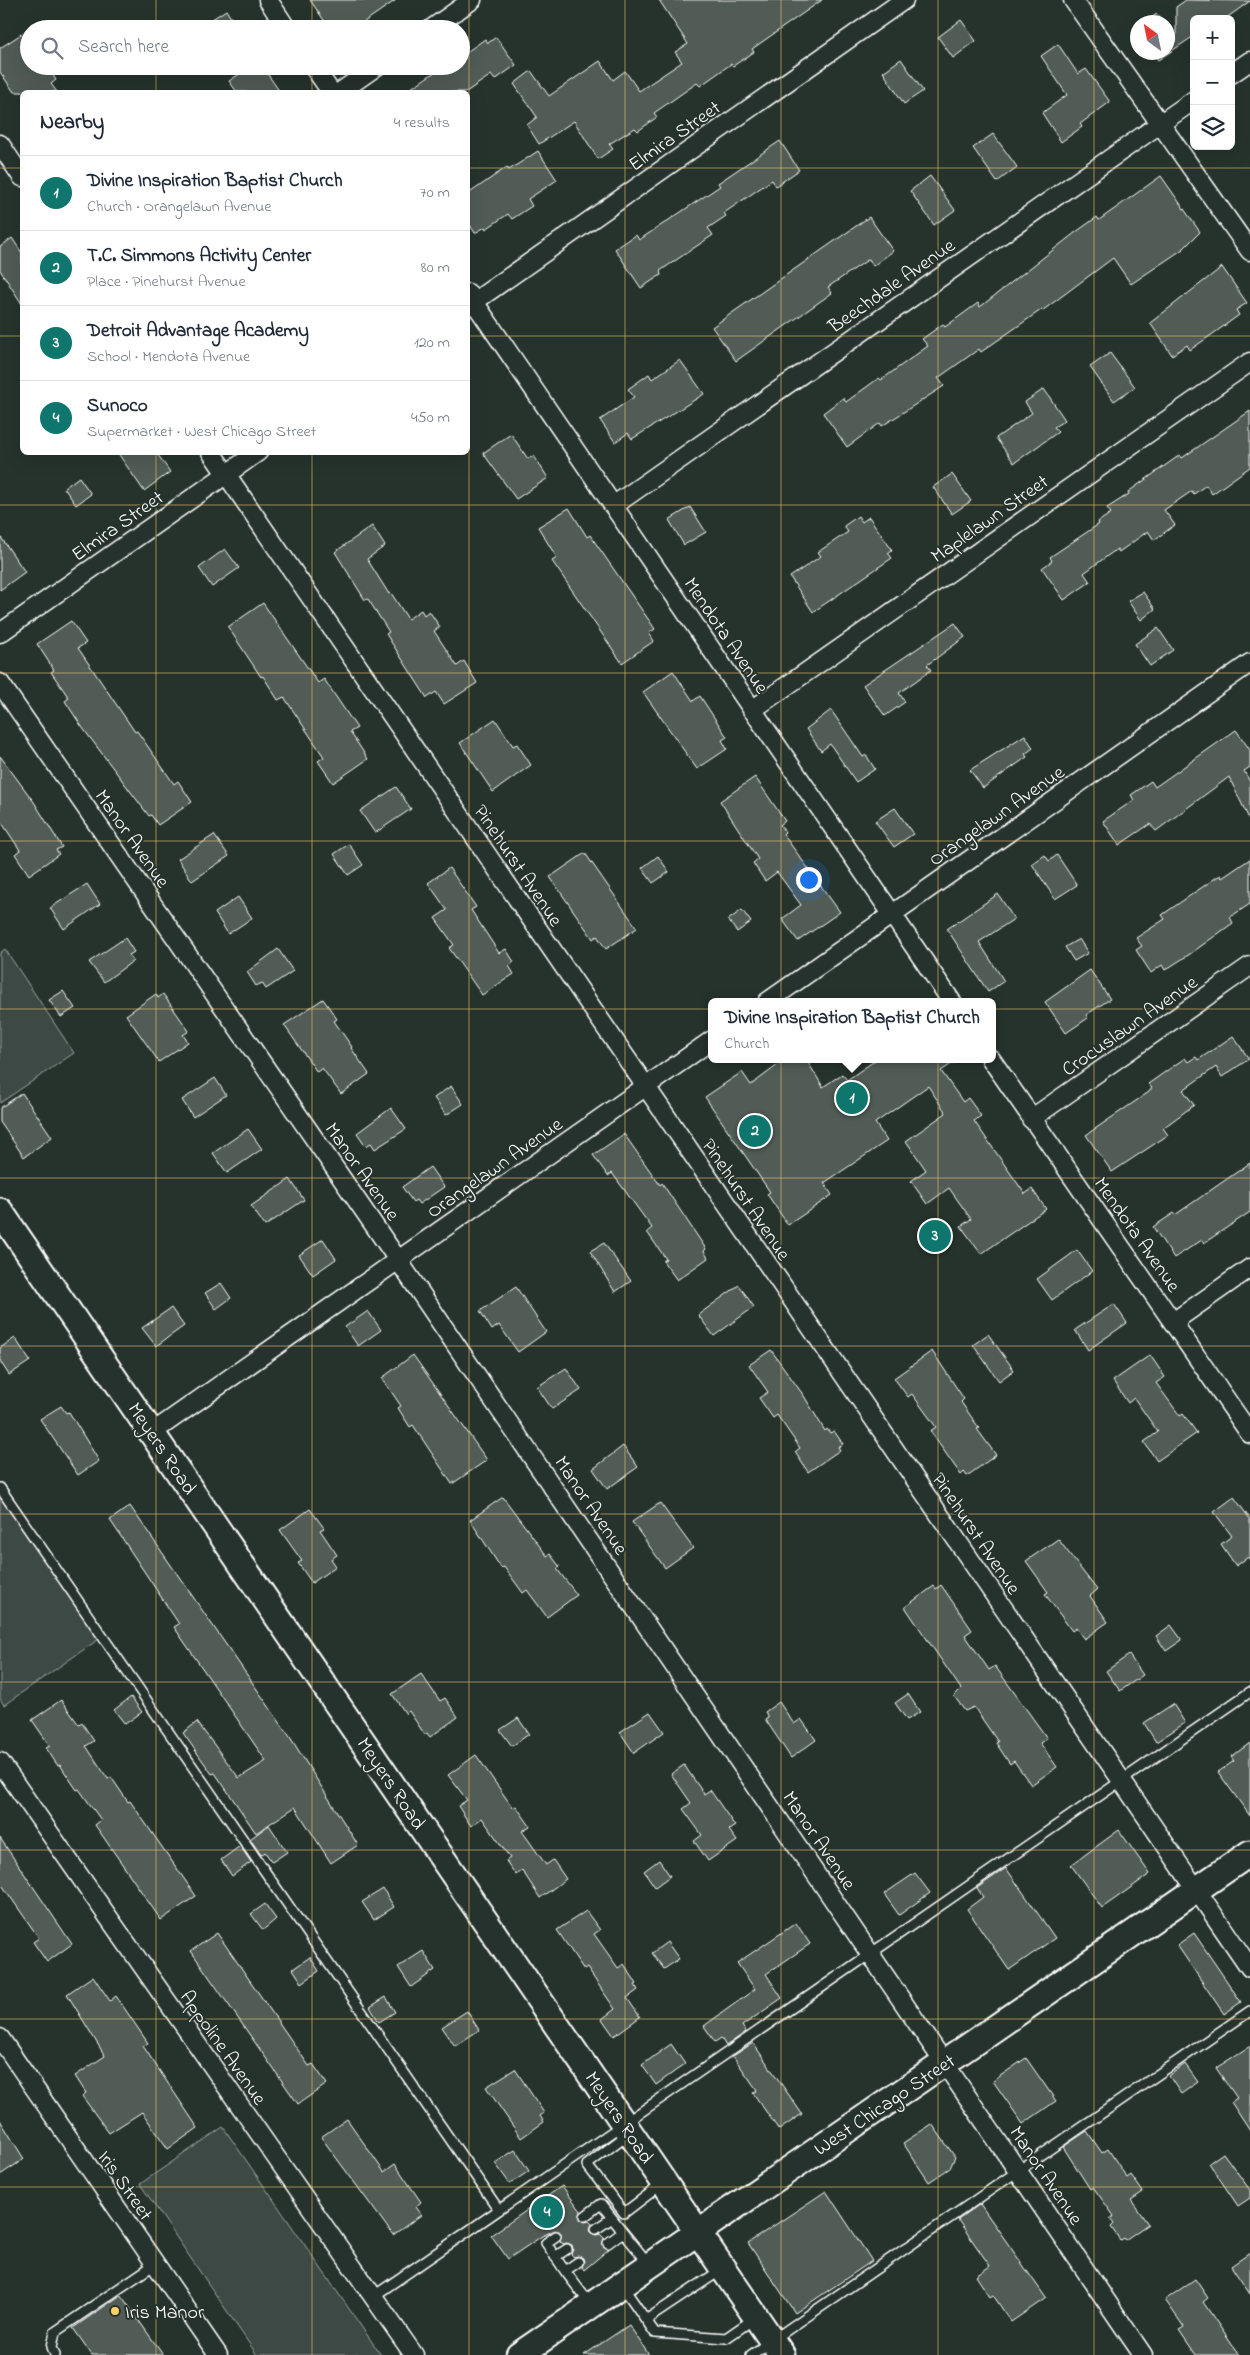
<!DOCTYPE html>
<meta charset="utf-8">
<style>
:root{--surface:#fff;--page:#f2f2f3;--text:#1f2937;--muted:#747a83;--line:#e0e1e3;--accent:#0f766e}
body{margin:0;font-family:"Indie Flower",sans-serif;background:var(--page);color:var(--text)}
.controls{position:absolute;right:15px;top:15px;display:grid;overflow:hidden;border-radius:8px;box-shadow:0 5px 20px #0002}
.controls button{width:45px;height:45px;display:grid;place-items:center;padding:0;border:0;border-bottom:1px solid var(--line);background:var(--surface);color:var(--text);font:25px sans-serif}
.compass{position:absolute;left:1130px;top:15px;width:45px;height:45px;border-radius:50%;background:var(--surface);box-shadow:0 5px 20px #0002;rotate:327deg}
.you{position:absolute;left:808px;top:879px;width:18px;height:18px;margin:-12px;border:4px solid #fff;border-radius:50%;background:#1a73e8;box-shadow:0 0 0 8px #1a73e833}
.badge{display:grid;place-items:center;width:32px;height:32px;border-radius:50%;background:var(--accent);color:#fff;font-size:16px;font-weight:700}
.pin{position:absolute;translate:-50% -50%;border:2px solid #fff;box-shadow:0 1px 5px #0006}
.popup{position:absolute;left:708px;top:998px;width:288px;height:65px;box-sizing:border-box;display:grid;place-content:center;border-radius:8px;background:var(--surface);filter:drop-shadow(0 1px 4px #0005);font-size:16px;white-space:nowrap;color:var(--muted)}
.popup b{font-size:19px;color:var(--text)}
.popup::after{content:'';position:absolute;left:50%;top:100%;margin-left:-10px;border:10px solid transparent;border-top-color:var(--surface)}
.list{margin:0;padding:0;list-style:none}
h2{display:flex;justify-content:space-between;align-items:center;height:65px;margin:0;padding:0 20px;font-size:21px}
h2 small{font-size:16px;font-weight:400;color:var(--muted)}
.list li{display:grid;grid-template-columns:32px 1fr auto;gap:15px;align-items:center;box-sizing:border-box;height:75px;padding:0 20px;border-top:1px solid var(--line)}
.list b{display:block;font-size:19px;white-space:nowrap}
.list p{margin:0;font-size:16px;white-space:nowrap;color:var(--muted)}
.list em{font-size:16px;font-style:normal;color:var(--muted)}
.icon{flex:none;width:28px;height:28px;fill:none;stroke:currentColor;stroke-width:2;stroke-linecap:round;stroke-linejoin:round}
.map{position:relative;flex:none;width:1250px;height:2355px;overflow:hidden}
.search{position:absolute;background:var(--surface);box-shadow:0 5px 20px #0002;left:20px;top:20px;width:450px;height:55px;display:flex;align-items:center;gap:12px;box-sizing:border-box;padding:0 18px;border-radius:28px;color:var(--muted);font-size:19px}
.panel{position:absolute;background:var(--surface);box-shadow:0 5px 20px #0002;left:20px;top:90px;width:450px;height:365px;border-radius:8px}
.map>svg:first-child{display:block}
</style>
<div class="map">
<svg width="1250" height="2355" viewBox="0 0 1250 2355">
<rect width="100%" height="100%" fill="#26332d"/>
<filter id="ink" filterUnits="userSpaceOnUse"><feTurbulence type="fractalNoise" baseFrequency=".02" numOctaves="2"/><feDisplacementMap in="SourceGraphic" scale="10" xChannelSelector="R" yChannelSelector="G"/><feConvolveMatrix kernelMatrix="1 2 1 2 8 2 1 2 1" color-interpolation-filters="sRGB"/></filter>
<g filter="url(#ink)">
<path fill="#3e4944" stroke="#9ea4a2" d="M5,949L74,1053L0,1103V953Z
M0,1495L99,1639L4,1705L0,1699Z
M223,2127L381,2355H257L140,2184Z"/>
<path fill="#515c57" stroke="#fff" d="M310,0H396L354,29H330Z
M659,0H822L752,49L754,52L733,66L731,64L700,86L697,83L654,113L657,117L638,131L635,128L609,144L613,149L598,159L574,121L539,144L527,125L537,117L514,84L531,71L549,96L600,61L613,80L625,71L639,91L682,62L675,52L688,44Z
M1186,0L1250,1L1225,19H1194V36L1158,60L1153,52H1168V29L1176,41V7Z
M226,10L238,29H197Z
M1157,14L1163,22H1144Z
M961,20L976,41L953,58L938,37Z
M29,29V66H47L56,80L51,84L57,92H14L0,72V48Z
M496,37L516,65L495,80L491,75L466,92H405L444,66H461V56L485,39L488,43Z
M1058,44L1078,74L1086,69L1110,102L1080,124L1082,127L1061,142L1042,113L1067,95L1041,56Z
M901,59L923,91L904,104L883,72Z
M251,66H262L280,92H237L229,81Z
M993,134L1017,167L997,182L973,148Z
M780,141L799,170L776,186L772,180L724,213L726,216L708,228L713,235L660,271L661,275L641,288L615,249L636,235L639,240L720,186L718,183Z
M538,151L557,180L528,199L532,206L512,219L508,214L486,229L485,227L475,233L468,222V194L507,167L509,170Z
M930,176L955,210L934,225L910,191Z
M1161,176L1200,232L1183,249L1131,284L1113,258L1042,311L1041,310L981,352L979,349L938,378L944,386L882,426L880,423L847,447L823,413L843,398L846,402L879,378L881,380L928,346L922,339L943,324L945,327L978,303L980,307L1076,232L1097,217L1099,220Z
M869,217L893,251L873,266L869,259L828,287L832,293L736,361L712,327Z
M12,238L22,253V304L0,270V247Z
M1222,267L1247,303L1236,310L1239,315L1217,331L1190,350L1187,345L1172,355L1150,323Z
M1110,353L1135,387L1114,401L1090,367Z
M680,360L704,394L632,439L628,433L615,442L600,420L634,397L628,389L649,374L652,379Z
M1044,389L1065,420L1054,427L1058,432L1014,463L996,438L1032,413L1025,402Z
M1250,411V467L1212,494L1206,485L1194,494L1192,491L1164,510L1175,525L1154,540L1148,531L1119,552L1117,549L1084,573L1090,582L1064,600L1042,568L1052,561L1050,557L1099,524L1098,522L1111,513L1107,508L1129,494L1128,492L1180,455L1182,458Z
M511,434L528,459L534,456L548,478L516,499L483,453Z
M117,452H156L170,472L144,491Z
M952,474L971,501L952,514L933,487Z
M79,477L91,494L76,505L64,488Z
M690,507L706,532L684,545L669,520Z
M569,508L587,537L590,535L655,629L649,633L654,641L622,663L552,561L557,558L538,527Z
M858,516L862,522L869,517L892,550L888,553L892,558L813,612L790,577L821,556L818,552L848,532L844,526Z
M372,526L385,546L367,559L389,594L391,593L408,619L421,610L424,615L429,611L440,627L434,631L457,666L464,661L477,683L444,704L436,692L427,698L386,634L389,632L368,599L365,600L335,552Z
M0,536L25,572L0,590Z
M225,549L239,568L212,587L199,568Z
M1143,592L1155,609L1141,620L1128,601Z
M263,603L318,683L324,679L357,728L350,732L368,759L333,783L318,761L324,757L284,697L278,700L263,676L261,677L228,627Z
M71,621L86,643L78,648L135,732L137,731L174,784L178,781L192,802L158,825L151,815L149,816L82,727L65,701L69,698L51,672L54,670L37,644Z
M955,623L965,637L927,665L931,670L899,693L905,702L885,716L863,685Z
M1158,628L1173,650L1150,666L1135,644Z
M673,671L693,701L700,696L727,737L722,740L727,749L697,769L643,692Z
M831,710L863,757L866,755L875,769L856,782L830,744L821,751L806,729Z
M495,719L513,746L517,744L531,765L493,792L460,743Z
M1236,730L1250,750V767L1244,771L1250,782V821L1229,777L1156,831L1150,824L1119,845L1103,821L1134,800L1131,795L1151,781L1155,787Z
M1025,735L1033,748L1025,754L1027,757L983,788L970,770Z
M0,756L34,802L62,847L56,850L59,854L29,875L15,854L20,850L0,820Z
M755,777L785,821L780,825L785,832L783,834L840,912L798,941L782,919L801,905L777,872L765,881L753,863L758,859L720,801Z
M396,787L411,809L375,833L360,811Z
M895,808L913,834L894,847L875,821Z
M214,835L229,856L192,881L178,859Z
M349,844L363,865L348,875L334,854Z
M585,853L637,928L606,949L597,936L593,939L550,877Z
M1045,855L1049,861L1057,855L1077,885L1055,899L1032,864Z
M658,856L669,872L653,883L642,868Z
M1250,859V904L1230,917L1233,923L1190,954L1165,970L1162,965L1151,973L1136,950L1142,946L1136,938L1165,919L1162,915L1178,904L1217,877L1221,875L1222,878Z
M449,868L476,907L471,910L499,953L506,949L514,962L509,966L514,974L482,995L449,948L454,945L435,918L447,910L428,883Z
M87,884L100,904L64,929L50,908Z
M998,894L1014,919L979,942L1004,981L988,992L947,929Z
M238,897L252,918L228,934L215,913Z
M742,910L751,922L737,932L728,920Z
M125,938L134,952L129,955L133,961L104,982L89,962Z
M1079,939L1088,953L1074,961L1065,947Z
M278,949L293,971L266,989L262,983L256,986L247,972Z
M1090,970L1110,999L1086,1015L1088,1018L1066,1033L1045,1002Z
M63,991L75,1008L61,1017L49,1000Z
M156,994L158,998L163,994L189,1031L183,1035L188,1042L159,1062L126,1015Z
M323,999L337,1019L334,1021L352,1047L351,1048L369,1074L341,1094L322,1068L317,1072L284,1025Z
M1233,1036L1249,1059L1222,1077L1216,1067L1183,1090L1194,1105L1163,1128L1168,1135L1112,1172L1086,1135L1149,1092L1152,1088L1148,1084L1185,1058L1188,1062L1196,1057L1198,1060Z
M786,1059H806L823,1087L842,1074L847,1080L877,1059H959L941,1071L963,1102L968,1098L981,1116L974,1121L1025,1194L1032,1189L1046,1209L981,1254L961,1226L971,1219L949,1188L927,1204L911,1181L926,1170L906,1141L946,1113L928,1086L875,1123L887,1141L824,1183L832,1195L788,1225L767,1194L770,1192L705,1097L742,1072L751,1085Z
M215,1078L226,1095L193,1117L182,1100Z
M451,1086L463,1104L446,1115L434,1098Z
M22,1093L52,1137L24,1157L0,1122V1108Z
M391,1108L406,1129L375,1149L371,1143L366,1146L357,1133Z
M248,1129L262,1149L227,1173L213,1153Z
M624,1134L660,1185L662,1183L706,1249L704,1251L708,1258L677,1280L663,1261L666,1259L647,1232L652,1228L612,1173L608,1176L593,1155Z
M1250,1163V1212L1204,1243L1202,1240L1174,1258L1153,1227L1174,1213L1175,1215Z
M430,1167L444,1187L419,1204L416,1200L413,1202L402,1187Z
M290,1179L304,1200L265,1226L251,1206Z
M323,1239L336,1259L313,1275L299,1255Z
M604,1243L631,1281L615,1292L590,1251Z
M1077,1250L1092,1271L1052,1300L1037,1279Z
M221,1283L231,1298L216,1309L205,1293Z
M739,1285L754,1307L714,1336L698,1315Z
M516,1287L546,1332L518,1352L499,1325L492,1330L480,1311Z
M1114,1304L1127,1323L1088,1350L1075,1330Z
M171,1308L184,1326L156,1346L142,1328Z
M368,1311L381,1330L358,1346L345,1327Z
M988,1334L1014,1370L999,1381L973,1345Z
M15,1338L30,1361L9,1375L0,1361V1348Z
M771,1350L804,1396L825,1431L827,1429L830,1433L834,1431L843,1444L838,1447L840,1450L808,1472L795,1452L800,1448L777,1415L773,1418L759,1398L768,1392L749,1365Z
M932,1351L964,1399L961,1402L979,1428L977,1429L996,1455L967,1476L964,1472L961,1475L930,1431L936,1427L912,1394L908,1397L894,1378Z
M413,1355L487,1460L452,1484L413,1425L410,1427L398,1408L401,1406L382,1378Z
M1150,1355L1165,1377L1156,1383L1180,1416L1183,1414L1197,1433L1157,1461L1144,1442L1158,1432L1134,1398L1128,1403L1113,1381Z
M566,1368L581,1390L552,1409L537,1387Z
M61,1406L66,1413L69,1412L99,1461L78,1475L40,1419Z
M623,1446L638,1467L607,1489L593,1469Z
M503,1497L547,1556L550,1554L560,1567L557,1569L577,1595L547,1617L527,1590L523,1593L504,1567L501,1568L470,1520Z
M1234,1497L1250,1519V1560L1248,1557L1236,1566L1221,1544L1232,1536L1214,1512Z
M660,1503L693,1548L665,1568L632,1522Z
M130,1506L290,1737L358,1845L331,1863L295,1807L256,1833L215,1773L212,1774L183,1733L197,1722L239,1778L266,1761L174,1627L179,1624L110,1520Z
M310,1509L324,1528L320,1530L337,1555L331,1559L336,1566L312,1583L298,1563L302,1561L280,1530Z
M1058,1539L1097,1590L1090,1596L1108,1622L1084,1639L1076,1628L1072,1631L1045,1594L1048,1592L1026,1561Z
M941,1585L972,1630L965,1635L989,1670L995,1666L1047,1738L1040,1743L1057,1767L1031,1785L1014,1761L1010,1764L996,1743L998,1742L974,1707L965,1711L954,1696L961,1689L905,1607L934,1586L936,1589Z
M1171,1625L1182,1640L1166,1651L1156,1636Z
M1129,1655L1143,1675L1120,1691L1106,1671Z
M421,1674L440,1701L445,1698L458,1717L430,1737L427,1733L425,1735L409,1711L406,1714L392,1694Z
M908,1694L920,1712L907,1720L895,1703Z
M131,1697L142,1712L125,1724L114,1710Z
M61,1700L79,1725L82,1723L94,1741L86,1746L108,1779L111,1777L128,1802L130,1801L196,1896L161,1920L95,1825L101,1820L79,1789L77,1790L60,1765L58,1766L46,1748L50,1746L32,1720Z
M779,1702L794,1724L801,1719L816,1740L791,1758L765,1719L768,1717L765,1712Z
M1173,1704L1185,1723L1156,1742L1144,1723Z
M650,1712L664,1732L634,1753L620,1732Z
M518,1718L529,1734L512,1746L500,1730Z
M1250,1743V1816L1218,1772L1234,1761L1231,1757Z
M476,1755L513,1808L516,1806L530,1826L522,1831L546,1865L553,1860L566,1879L540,1898L522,1870L516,1875L506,1861L510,1858L482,1818L471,1826L458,1806L467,1800L448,1775Z
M684,1765L704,1794L710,1790L735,1826L729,1830L737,1841L708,1861L694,1841L702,1835L683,1809L691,1803L671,1774Z
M269,1825L287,1852L272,1862L265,1852L261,1855L250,1839Z
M1119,1830L1150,1874L1102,1908L1071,1865Z
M0,1838L72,1944L47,1962L33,1942L39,1938L0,1882Z
M240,1846L251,1862L232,1876L221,1860Z
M659,1860L670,1876L655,1887L644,1871Z
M1006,1868L1055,1938L1009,1970L967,1909L983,1897L977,1888Z
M915,1873L930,1893L899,1915L884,1894Z
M383,1889L394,1907L374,1920L362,1902Z
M265,1904L276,1919L263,1930L251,1914Z
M586,1911L600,1930L594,1934L618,1968L624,1964L637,1984L635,1985L638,1990L627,1998L640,2017L614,2036L602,2019L615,2009L587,1968L584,1970L557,1930Z
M796,1923L810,1944L766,1974L782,1998L742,2026L746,2032L726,2046L721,2038L715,2042L704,2026L755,1989L737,1963Z
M217,1933L309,2066L313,2064L327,2084L298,2104L191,1951Z
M1194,1933L1241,2002L1224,2014L1177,1945Z
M667,1942L679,1959L664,1969L652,1953Z
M423,1951L435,1970L411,1987L398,1967Z
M310,1957L319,1971L302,1983L293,1969Z
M93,1976L110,2001L116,1996L148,2043L143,2046L198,2128L168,2149L142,2112L109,2133L82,2096L86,2093L75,2076L105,2056L67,1994Z
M386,1997L395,2012L379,2022L370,2007Z
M467,2011L479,2030L455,2046L442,2027Z
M753,2043L802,2114L779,2130L753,2093L757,2090L733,2056Z
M671,2044L685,2064L656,2085L642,2065Z
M1250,2046V2131L1231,2102L1237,2098L1216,2068Z
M1026,2058L1056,2101L1023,2124L993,2081Z
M1185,2064L1198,2082L1181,2094L1169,2076Z
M515,2069L544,2113L540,2116L544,2122L521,2138L486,2087Z
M347,2119L384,2172L395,2164L421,2202L415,2207L421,2215L393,2235L321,2137Z
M0,2120L24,2159L0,2175Z
M932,2124L955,2157L950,2168L929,2182L903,2143Z
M1087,2131L1102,2153L1108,2149L1127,2178L1131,2175L1143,2192L1131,2200L1148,2224L1125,2240L1123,2238L1120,2240L1111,2227L1114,2224L1110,2219L1114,2216L1093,2187L1090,2189L1063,2147Z
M515,2150L529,2171L510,2184L495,2163Z
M1223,2153L1250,2190V2198L1238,2206L1209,2163Z
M562,2186L581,2211L580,2219L585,2222L589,2221L592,2224L590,2229L591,2233L596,2235L600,2234L604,2238L603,2246L609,2249L584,2270L582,2267L584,2262L583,2258L578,2256L574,2257L571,2254L573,2249L572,2245L567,2243L563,2244L560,2241L561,2233L555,2230L542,2236L508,2259L491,2235Z
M826,2191L872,2261L795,2313L748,2243Z
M980,2204L1046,2298L1011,2322L993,2295L990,2297L976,2276L990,2266L958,2220Z
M1250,2253V2294L1231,2266Z
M1195,2279L1208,2298L1203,2302L1239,2355H1196L1179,2330L1184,2327L1165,2300Z
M121,2295L163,2355H92L73,2328Z
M629,2325L649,2355H584Z"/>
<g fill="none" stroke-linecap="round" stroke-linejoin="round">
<g stroke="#fff" stroke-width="12">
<path id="lane" d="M0,1488L499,2210
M628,2134L587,2165L624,2213L662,2184
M585,2216L601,2204L623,2232
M596,2229L612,2218
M556,2236L546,2243L565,2271
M608,2243L623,2232L649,2264
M555,2257L567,2249
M578,2262L565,2271L591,2305
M623,2287L655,2333L726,2338L755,2318
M374,2296L1250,1692
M646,2320L721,2270
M55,2355L52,2347L55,2332L155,2264
M751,2355L1250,2011"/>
</g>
<g stroke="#fff" stroke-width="21">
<path id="street" d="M268,0L287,29
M1073,0L1250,251
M431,29L472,0
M313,66L331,92
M1231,74L1250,61
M340,92L377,66
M0,144L22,177
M468,293L952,1002
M468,306L904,0
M211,452L1250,1968
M613,506L1194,100
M0,633L258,452
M0,683L398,1260L1143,2355
M752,710L1250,362
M767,1002L1250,663
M991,1059L1250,1434
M1031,1119L1250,966
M1173,1322L1250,1268
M153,1432L712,1040
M0,1762L414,2355
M0,2038L218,2355"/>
</g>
<g stroke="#fff" stroke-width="29">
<path id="secondary" d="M0,1211L782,2355
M519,2355L1250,1853"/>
</g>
<use href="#lane" stroke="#26332d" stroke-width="9"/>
<use href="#street" stroke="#26332d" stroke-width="18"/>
<use href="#secondary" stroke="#26332d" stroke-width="25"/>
</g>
</g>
<path fill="none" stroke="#ffd166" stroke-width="1" stroke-opacity="0.55" d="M156,0V29M312,0V29M469,0V2355M625,0V2355M781,0V2355M938,0V2355M1094,0V2355M156,66V92M312,66V92M0,168H22M468,168H1250M0,336H22M468,336H1250M156,452V2355M312,452V2355M0,505H1250M0,673H1250M0,841H1250M0,1009H1250M0,1178H1250M0,1346H1250M0,1514H1250M0,1682H1250M0,1850H1250M0,2019H1250M0,2187H1250"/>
<circle fill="#ffd166" stroke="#26332d" stroke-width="2" cx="115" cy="2311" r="5"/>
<g text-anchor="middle" stroke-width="4" stroke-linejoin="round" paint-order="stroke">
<g font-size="20" fill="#fff" stroke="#26332d">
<text transform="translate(674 135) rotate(-35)" y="7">Elmira Street</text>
<text transform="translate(891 285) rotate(-35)" y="7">Beechdale Avenue</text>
<text transform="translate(989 518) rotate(-35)" y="7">Maplelawn Street</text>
<text transform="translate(117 525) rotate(-35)" y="7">Elmira Street</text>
<text transform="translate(727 635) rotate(56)" y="7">Mendota Avenue</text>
<text transform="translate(996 815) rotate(-35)" y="7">Orangelawn Avenue</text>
<text transform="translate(133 838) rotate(55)" y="7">Manor Avenue</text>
<text transform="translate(519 865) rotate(56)" y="7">Pinehurst Avenue</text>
<text transform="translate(1129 1025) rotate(-35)" y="7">Crocuslawn Avenue</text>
<text transform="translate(494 1167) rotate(-35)" y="7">Orangelawn Avenue</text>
<text transform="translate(363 1171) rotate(55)" y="7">Manor Avenue</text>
<text transform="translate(747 1199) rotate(56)" y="7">Pinehurst Avenue</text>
<text transform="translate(1138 1234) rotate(55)" y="7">Mendota Avenue</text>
<text transform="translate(163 1448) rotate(56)" y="7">Meyers Road</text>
<text transform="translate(592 1505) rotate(56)" y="7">Manor Avenue</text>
<text transform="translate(977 1533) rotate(56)" y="7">Pinehurst Avenue</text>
<text transform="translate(392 1783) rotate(56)" y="7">Meyers Road</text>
<text transform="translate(820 1840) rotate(56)" y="7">Manor Avenue</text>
<text transform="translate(224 2047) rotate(55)" y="7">Appoline Avenue</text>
<text transform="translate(884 2104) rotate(-34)" y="7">West Chicago Street</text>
<text transform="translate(620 2117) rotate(56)" y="7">Meyers Road</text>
<text transform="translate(1047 2175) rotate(56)" y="7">Manor Avenue</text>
<text transform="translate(126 2185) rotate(55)" y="7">Iris Street</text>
</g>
<g font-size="20" fill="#fff" stroke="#26332d" text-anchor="start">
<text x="125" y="2318">Iris Manor</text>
</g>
</g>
</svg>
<div class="controls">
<button>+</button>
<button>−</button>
<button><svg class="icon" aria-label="layers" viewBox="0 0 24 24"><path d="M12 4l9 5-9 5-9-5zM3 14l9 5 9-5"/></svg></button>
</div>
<svg class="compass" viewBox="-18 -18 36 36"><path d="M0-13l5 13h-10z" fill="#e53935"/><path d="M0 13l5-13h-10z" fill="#747a83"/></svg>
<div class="you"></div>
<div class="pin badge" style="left:852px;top:1098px">1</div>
<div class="popup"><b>Divine Inspiration Baptist Church</b>Church</div>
<div class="pin badge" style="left:755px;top:1131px">2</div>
<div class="pin badge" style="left:935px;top:1236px">3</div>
<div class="pin badge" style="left:547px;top:2212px">4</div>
<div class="search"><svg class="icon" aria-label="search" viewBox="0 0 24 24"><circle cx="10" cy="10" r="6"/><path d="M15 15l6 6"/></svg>Search here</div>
<section class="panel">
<h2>Nearby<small>4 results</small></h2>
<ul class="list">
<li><span class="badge">1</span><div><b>Divine Inspiration Baptist Church</b><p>Church · Orangelawn Avenue</p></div><em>70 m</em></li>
<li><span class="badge">2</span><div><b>T.C. Simmons Activity Center</b><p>Place · Pinehurst Avenue</p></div><em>80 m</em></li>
<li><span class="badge">3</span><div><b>Detroit Advantage Academy</b><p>School · Mendota Avenue</p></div><em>120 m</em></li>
<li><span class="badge">4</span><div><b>Sunoco</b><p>Supermarket · West Chicago Street</p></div><em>450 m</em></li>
</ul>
</section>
</div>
